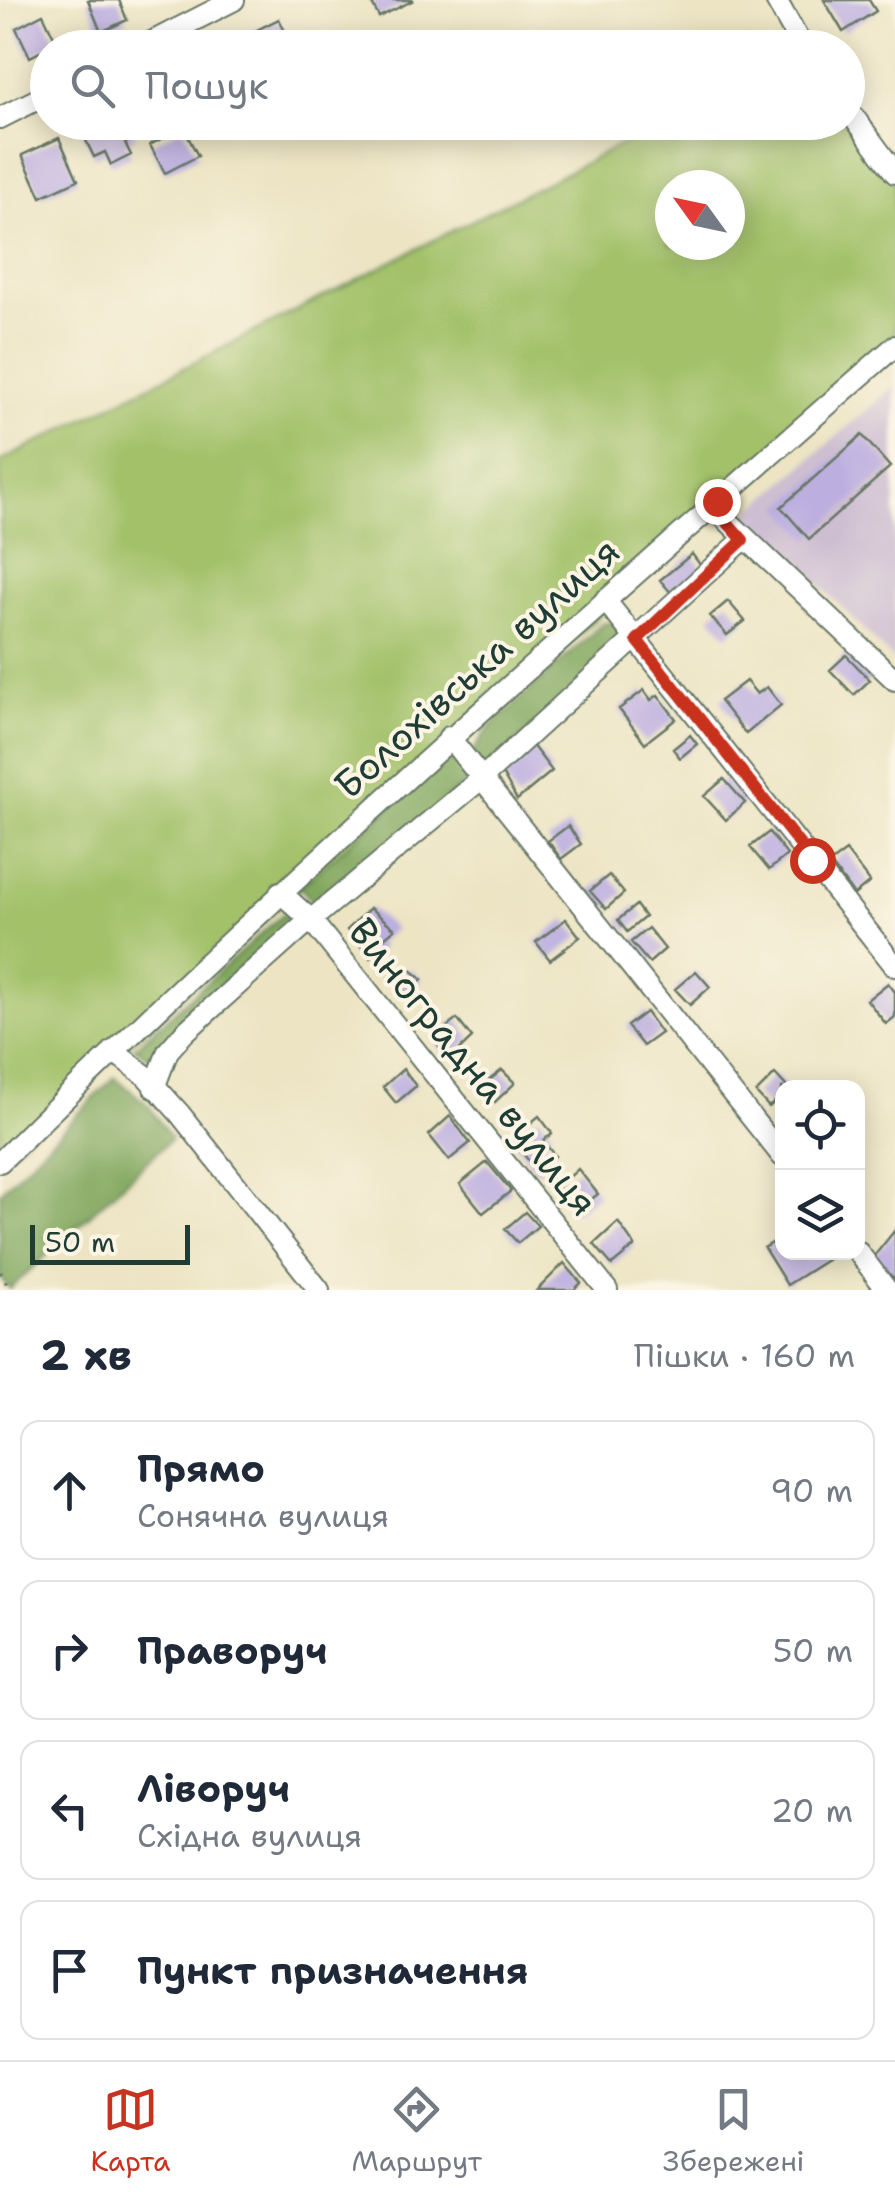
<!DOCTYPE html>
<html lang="uk">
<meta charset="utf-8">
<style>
:root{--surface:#fff;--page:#f6f6f7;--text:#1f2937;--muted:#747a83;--line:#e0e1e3;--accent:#c8321e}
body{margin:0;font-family:"Shantell Sans",sans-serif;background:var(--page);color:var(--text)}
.controls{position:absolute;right:30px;bottom:30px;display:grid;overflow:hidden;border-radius:20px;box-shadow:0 5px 25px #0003}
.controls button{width:90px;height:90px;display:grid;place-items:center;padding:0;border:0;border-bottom:2px solid var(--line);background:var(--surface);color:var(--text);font:50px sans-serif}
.compass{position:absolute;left:655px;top:170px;width:90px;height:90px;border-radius:50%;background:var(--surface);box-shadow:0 5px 25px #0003;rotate:303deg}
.scale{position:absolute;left:30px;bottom:25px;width:160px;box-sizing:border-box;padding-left:10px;border:5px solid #1f3d34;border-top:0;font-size:28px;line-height:35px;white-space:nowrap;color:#1f3d34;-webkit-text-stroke:8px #fcf5e5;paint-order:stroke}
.stop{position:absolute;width:30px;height:30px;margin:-22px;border:8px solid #c8321e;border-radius:50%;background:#fff}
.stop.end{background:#c8321e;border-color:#fff;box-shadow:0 2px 10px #0008}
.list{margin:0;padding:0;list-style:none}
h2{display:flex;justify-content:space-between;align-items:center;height:130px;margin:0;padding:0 40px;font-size:42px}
h2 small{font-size:32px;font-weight:400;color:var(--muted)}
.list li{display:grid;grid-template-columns:65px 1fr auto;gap:30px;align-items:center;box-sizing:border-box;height:140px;margin:0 20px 20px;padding:0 20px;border:2px solid var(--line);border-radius:20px}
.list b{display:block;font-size:38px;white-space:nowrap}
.list p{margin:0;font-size:32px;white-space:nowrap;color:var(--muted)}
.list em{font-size:32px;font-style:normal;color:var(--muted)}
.icon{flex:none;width:55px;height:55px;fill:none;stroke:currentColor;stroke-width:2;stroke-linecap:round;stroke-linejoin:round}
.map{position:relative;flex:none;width:895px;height:1290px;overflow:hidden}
.search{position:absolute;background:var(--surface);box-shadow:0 5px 25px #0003;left:30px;right:30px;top:30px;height:110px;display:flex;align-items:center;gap:25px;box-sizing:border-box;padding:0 35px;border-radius:55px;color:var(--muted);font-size:38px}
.sheet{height:770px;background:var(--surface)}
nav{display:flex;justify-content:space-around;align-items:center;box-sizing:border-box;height:140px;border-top:2px solid var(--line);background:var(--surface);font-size:28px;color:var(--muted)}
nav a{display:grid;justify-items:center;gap:5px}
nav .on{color:var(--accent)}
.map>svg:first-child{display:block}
</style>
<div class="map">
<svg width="895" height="1290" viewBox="0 0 895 1290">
<rect width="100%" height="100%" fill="#fcf5e5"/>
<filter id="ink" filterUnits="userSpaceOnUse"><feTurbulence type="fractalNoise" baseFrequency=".01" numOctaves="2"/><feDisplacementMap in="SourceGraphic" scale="20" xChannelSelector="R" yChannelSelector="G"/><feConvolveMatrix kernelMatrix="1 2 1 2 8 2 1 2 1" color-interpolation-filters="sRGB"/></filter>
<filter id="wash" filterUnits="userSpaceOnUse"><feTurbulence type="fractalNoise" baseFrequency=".0048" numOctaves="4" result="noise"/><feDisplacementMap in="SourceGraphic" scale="40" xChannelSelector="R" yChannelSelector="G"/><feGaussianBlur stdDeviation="2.25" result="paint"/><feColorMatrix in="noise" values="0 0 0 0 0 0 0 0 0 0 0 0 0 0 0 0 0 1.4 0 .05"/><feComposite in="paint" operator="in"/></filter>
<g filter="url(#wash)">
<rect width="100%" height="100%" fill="#ece4c3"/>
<path fill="#cdbed2" d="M895,386V661L816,582L796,566L778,564L740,520Z"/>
<path fill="#a2c169" stroke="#607f4e" stroke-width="2.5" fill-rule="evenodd" d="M848,122L895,173V346L0,1162V462L663,123ZM670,185H730V245H670Z"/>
<path fill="#81a75d" stroke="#507248" stroke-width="2.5" d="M603,623H619L632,640L485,770L472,754L488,729Z
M450,755L476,774L318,909L300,887Z
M284,913L301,928L158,1065L134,1048Z
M115,1077L149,1106L171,1139L10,1289L0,1277V1192Z"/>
<g id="blocks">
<path fill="#bcafe0" d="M88,0H119L127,20L101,32Z
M370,0H414L379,17Z
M824,0H869L876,11L843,32Z
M43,14L57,43L30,57L16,28Z
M279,19L293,48H251L245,36Z
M93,122H128L136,138L125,143L131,155L111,165L105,152L94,157L80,128Z
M183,127L198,156L165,173L150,145Z
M59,138L78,180L41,197L22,155Z
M862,435L890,467L809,539L781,507Z
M692,554L704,570L673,595L660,580Z
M728,601L745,621L727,635L710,616Z
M846,655L870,680L854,695L830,670Z
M746,681L757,694L767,687L781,705L746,734L720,701Z
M644,690L651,700L658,695L676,719L645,743L619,709Z
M690,735L697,744L680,758L673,749Z
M529,741L552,771L517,800L498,766Z
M724,779L745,803L726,820L704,796Z
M568,826L581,844L561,859L548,841Z
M769,832L787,855L769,870L750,847Z
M846,851L870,882L854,895L830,863Z
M609,875L624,893L606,909L590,891Z
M636,905L645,917L627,932L618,920Z
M370,908L395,929L378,943L382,948L371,958L347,930Z
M566,919L580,937L550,960L536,942Z
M648,928L665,949L649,963L631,942Z
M410,969L422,979L407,994L395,981Z
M696,971L710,987L690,1005L675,989Z
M888,983L895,992V1017L886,1024L867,1000Z
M646,1012L661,1033L643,1046L627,1026Z
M457,1019L472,1038L449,1060L433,1038Z
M403,1069L416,1086L396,1103L383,1087Z
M502,1070L515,1083L495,1102L482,1086Z
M775,1074L788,1088H782V1104L778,1099L769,1107L756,1093Z
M450,1116L470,1143L449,1160L429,1135Z
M539,1116L552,1133L543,1141L555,1156L537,1171L511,1139Z
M487,1162L511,1191L483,1213L460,1184Z
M578,1169L598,1194L575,1212L556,1189Z
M525,1212L538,1226L518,1243L505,1229Z
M618,1222L635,1246L612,1265L594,1244Z
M895,1230V1279L871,1260Z
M782,1237V1252L833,1256L787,1285L764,1248Z
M564,1263L581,1283L574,1290H537Z"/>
</g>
</g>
<g filter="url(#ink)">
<use href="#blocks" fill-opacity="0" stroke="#677766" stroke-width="2.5"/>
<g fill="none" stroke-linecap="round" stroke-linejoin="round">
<g stroke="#677766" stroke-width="24">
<path id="minor" d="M776,0L803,48
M140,48L234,0
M848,109L895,173
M0,118L48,94
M711,505L895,680
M605,600L895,966
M449,737L782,1156
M280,892L311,920L607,1290
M113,1051L146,1076L180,1114L319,1290
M154,1088L168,1051L185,1032L301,928L481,779L743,540
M0,1162C288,878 591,612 895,346
M858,1252L887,1290"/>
</g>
<path stroke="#677766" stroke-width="4" stroke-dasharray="2.5 8" stroke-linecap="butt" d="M0,1272L11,1290"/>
<use href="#minor" stroke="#fff" stroke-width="20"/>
</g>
</g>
<g fill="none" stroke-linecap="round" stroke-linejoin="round" filter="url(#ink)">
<path stroke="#c8321e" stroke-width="12" d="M717,501L712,505L743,540L637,640L812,860"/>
</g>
<g text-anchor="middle" stroke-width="8" stroke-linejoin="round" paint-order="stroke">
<g font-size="38" fill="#1f3d34" stroke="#fcf5e5">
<text transform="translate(477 668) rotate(-42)" y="13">Болохівська вулиця</text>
<text transform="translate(473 1067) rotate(51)" y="13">Виноградна вулиця</text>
</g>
</g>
</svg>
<div class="controls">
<button><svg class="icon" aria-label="locate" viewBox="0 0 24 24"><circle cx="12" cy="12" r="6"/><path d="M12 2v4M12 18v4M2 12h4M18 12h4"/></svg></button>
<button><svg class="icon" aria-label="layers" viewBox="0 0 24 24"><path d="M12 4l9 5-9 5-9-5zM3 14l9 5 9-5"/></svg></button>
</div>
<svg class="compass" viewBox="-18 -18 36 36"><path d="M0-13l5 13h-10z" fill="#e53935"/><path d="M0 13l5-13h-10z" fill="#747a83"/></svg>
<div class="scale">50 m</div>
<div class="stop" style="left:812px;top:860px"></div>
<div class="stop end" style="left:717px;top:501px"></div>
<div class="search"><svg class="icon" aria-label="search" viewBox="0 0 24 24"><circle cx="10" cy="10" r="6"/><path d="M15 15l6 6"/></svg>Пошук</div>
</div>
<section class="sheet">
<h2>2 хв<small>Пішки · 160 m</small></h2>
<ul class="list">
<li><svg class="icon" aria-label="ahead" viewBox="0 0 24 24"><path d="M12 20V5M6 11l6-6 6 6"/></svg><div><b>Прямо</b><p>Сонячна вулиця</p></div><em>90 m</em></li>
<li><svg class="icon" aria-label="right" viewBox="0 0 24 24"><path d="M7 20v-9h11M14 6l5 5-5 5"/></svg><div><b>Праворуч</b></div><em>50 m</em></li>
<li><svg class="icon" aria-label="left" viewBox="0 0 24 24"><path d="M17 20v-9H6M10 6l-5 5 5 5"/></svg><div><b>Ліворуч</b><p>Східна вулиця</p></div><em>20 m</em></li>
<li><svg class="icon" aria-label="arrive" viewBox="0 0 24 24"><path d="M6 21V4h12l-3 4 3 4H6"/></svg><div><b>Пункт призначення</b></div></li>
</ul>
</section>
<nav>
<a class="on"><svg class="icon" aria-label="map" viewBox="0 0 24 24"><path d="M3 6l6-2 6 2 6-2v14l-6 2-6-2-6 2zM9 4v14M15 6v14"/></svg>Карта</a>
<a><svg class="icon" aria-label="directions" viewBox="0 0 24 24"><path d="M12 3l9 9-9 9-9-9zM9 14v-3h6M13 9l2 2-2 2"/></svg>Маршрут</a>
<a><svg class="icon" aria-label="saved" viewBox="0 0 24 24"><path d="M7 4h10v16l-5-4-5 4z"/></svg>Збережені</a>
</nav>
